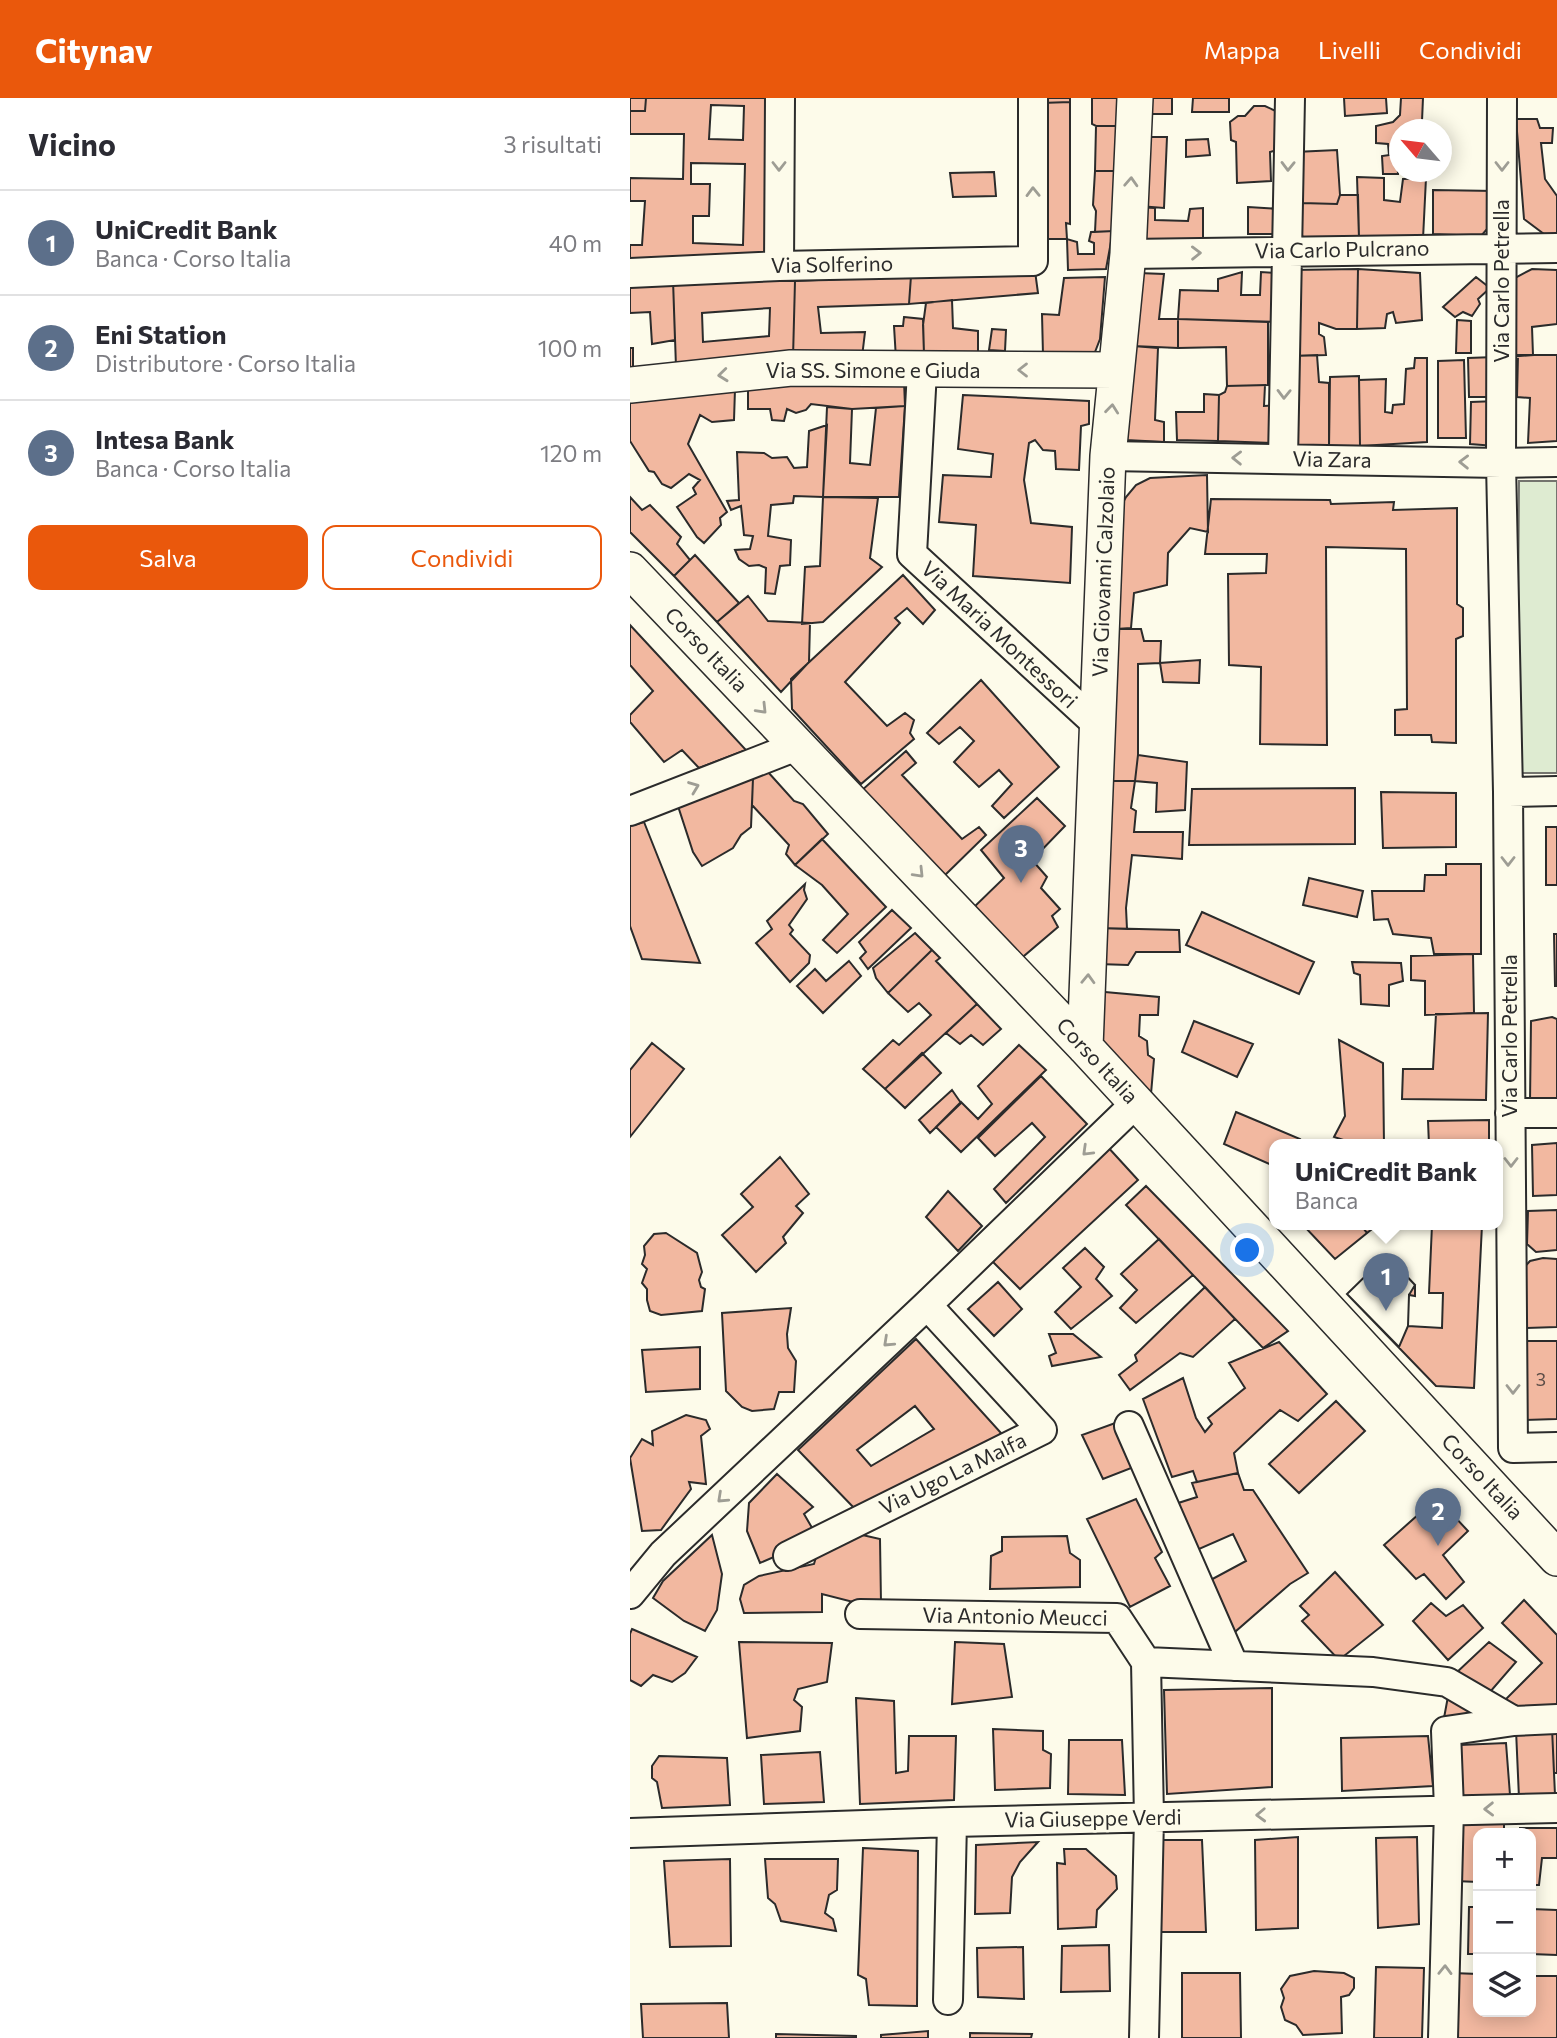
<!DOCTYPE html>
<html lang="it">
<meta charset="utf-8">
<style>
:root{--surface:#fff;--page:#f7f7f7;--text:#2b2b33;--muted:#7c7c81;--line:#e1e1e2;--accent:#ea580c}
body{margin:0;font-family:Commissioner,sans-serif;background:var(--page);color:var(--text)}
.controls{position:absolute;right:21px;bottom:21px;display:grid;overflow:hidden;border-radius:14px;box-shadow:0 4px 18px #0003}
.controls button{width:63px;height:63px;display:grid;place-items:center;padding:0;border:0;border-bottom:2px solid var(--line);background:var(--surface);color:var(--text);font:35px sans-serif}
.compass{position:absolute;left:759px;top:21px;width:63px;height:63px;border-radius:50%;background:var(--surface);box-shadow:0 4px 18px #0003;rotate:298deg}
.you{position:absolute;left:618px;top:1153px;width:24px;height:24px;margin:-18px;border:5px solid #fff;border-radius:50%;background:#1a73e8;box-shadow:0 0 0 10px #1a73e833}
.badge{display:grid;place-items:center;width:46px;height:46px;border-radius:50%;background:var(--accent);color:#fff;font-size:23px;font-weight:700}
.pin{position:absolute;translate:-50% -58px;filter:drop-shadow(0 2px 4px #0008)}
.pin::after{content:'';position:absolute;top:37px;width:24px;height:21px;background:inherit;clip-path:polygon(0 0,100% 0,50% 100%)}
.popup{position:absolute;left:639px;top:1041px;width:234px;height:91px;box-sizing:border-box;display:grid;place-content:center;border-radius:14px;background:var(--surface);filter:drop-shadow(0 2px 5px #0005);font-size:23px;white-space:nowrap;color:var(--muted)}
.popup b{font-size:26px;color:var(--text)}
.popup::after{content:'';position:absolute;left:50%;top:100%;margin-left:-14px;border:14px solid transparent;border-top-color:var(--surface)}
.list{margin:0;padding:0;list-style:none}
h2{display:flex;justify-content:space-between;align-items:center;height:91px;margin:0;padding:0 28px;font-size:30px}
h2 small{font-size:23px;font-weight:400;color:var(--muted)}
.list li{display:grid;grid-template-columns:46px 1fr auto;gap:21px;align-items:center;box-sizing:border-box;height:105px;padding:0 28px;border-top:2px solid var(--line)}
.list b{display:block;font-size:26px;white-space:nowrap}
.list p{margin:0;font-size:23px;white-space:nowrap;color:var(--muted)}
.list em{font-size:23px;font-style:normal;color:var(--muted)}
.actions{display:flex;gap:14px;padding:21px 28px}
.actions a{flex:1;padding:16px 0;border:2px solid var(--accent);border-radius:14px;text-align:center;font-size:24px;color:var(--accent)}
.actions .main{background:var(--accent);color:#fff}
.icon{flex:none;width:38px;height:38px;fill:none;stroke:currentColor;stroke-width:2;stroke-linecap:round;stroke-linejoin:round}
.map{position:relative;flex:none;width:927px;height:1940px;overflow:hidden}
header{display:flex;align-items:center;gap:42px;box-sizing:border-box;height:98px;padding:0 35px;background:var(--accent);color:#fff}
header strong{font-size:33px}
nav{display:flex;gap:38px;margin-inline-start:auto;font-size:24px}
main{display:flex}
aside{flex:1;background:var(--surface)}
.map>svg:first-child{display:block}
</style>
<header>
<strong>Citynav</strong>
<nav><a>Mappa</a><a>Livelli</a><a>Condividi</a></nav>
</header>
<main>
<aside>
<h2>Vicino<small>3 risultati</small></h2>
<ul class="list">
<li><span class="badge" style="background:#5c6f8a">1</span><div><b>UniCredit Bank</b><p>Banca · Corso Italia</p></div><em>40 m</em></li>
<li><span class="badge" style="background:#5c6f8a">2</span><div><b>Eni Station</b><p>Distributore · Corso Italia</p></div><em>100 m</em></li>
<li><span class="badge" style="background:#5c6f8a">3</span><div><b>Intesa Bank</b><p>Banca · Corso Italia</p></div><em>120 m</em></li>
</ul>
<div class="actions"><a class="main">Salva</a><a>Condividi</a></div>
</aside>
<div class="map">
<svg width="927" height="1940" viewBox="0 0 927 1940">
<rect width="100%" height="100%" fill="#fdfbea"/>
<path fill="#deebd1" stroke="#74746e" stroke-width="2" d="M889,383H927V675H887Z"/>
<path fill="#f2b8a0" stroke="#2b2b2b" stroke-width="2" fill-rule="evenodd" d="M0,0H16L15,13H0Z
M16,0H143L135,166L0,169V147H12L15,103H0V80L53,81L54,36H0V13H15ZM81,7L114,8L113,42L79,41ZM61,65L115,66L113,147L63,145V118H79L80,86H61Z
M411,0H440V4L411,5Z
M462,0H492L491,28H466L462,26Z
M515,0H542V16H515Z
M563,0H599V14H562Z
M714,0H756L757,15L715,18Z
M771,0H793L792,23L789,32H769V55L759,57L758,46L746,45V28L763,24L770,17Z
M440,4V126L436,125L437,141H411V5Z
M624,8H635L650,15L647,52L640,54L641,83L607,85L606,44L601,42L600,24L608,18H615Z
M886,21H907L910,30H923L922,45H911L915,81L927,98V136H914L894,121Z
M466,28H491L490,73H465Z
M511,39H537L534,110L509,108Z
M578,41L580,57L556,59V42Z
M707,52L710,97L707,106L672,105V78L665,54Z
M767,56L768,76H753L752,58Z
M465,73H490L483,133L465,134L466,113L463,107Z
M364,74L366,98L323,99L320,75Z
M727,79L754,80V102L770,104L773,81L796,80L793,141L729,140Z
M803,92L865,93V122L851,138L803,136Z
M710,97H728L729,140L670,139L672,105L707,106Z
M505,109L525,110V122L558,123L560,111L573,110V142L504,141Z
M618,109L650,111L651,136H618Z
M483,133L476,171L438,172L437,141L447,144L448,156H464V145L459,143L461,134Z
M728,171L727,231H706L689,225V236L694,239L696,257L662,258V172Z
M728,171L790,175L792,222L766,225L763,214L757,216L755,230L727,231Z
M902,171L927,172V226L902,229L903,257L878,259L881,182Z
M405,173L408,195L279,206L281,178Z
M612,174L611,197H630L631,174L647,175L650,224L548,221L550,192L588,193V181Z
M508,175L534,176L529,221H548V250L503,248Z
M281,178L279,206L188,209L191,235L235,234L232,259L163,260L165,183Z
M475,179L470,241L465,254L413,257L412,216L429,217L434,180Z
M846,179L860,190L848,201L850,206L842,218L833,214L825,219L813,209Z
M43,182L165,183L163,260L46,269ZM140,210L139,238L73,244L72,215Z
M43,182L45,242L22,246L20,214L0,215V184Z
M322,202L323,230L348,233V255L294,256L293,227L296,205Z
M274,219L293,221L294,256L266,261L264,228H273Z
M548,221L638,224V287L597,288L596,249L548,250Z
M827,222L841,223V255H826Z
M362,231L376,232L375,253L359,252Z
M503,248L528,250L525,322L534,324V344L496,342Z
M0,250H3V279H0Z
M687,257L689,284L699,285V349L660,348L662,258Z
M888,257H927V343L898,345L900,300L887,299Z
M865,259L866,299H839L838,260Z
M785,260H797V344L730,348L729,282L756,281L755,314L762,315L763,307L774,306L776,271L784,270Z
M834,262L836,340H808V263Z
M729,278L730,348L699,349L700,279Z
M274,283L275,308L222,311L181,306L176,312L166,315L157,311L154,323L142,322L140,311H118V287Z
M635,287L634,308L648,307L645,345L588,343L589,297L595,294L597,288Z
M105,291L104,322L82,324L70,317L58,346L97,414L90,420L91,427L74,445L67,439L47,409L66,396L63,390L70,382L59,376L41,390L32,386L24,374L19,373L0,343V295Z
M574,296L589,297L588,343L547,342L546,314H574Z
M333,297L459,303V326L451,328L449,372L426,371L425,353L413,352L405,342L399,345L394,382L401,425L442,429L440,485L343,478L346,427L309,424L313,377L361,379L363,356L328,351Z
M867,303L865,348L840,346L841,304Z
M275,308L269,399H193L197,309L222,311L220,365L240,367L246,310Z
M197,327L193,399L164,398L163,405L141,407L138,438L161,442L160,467L150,468L145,496L135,495L136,470L129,467L119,468L109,461L105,452L120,451L123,438L114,437L111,408L101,412L97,403L109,402L107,354L134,355L142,360L157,359L164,370L177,369L179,333Z
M577,377L578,434L560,430L538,455L537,487L504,495L501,530L486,531L489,412L496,399L506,387L520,380Z
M0,399L12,412L20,407L51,439L47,446L60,462L44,478L0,434Z
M193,399L248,400L240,460L252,469L193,524L172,526L175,469L190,468Z
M581,401L700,402L701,406L764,404L763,412L827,410V506L833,510V538L826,541V645L802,644L801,637H765V612L777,611L776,451L696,449L697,647L630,646L631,569L599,567L598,476L636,475L637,456H575Z
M65,457L109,505L87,524L44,478Z
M273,477L305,512L293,526L277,510L265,520L270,525L215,584L257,628L275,615L284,622L280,635L284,641L231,686L162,611L161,581Z
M118,498L138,523L180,525L179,564L151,594L87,524Z
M0,527L116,652L69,670L52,652L34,664L0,624V617L23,593L0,567Z
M486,531H511L514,543H531L530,565L508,566V657L505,683H478Z
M570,562L569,585L533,584L530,565Z
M351,582L429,669L374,720L362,708L382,686L369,672L349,689L324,664L344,643L330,629L309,646L297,635Z
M276,653L286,665L272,677L332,741L349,729L356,737L310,782L231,693Z
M508,657L557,664L555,712L526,714L527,685L505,683Z
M138,674L164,703L173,706L198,736L165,767L156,756L159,747L122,707L123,680Z
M123,680L121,729L111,737L103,750L72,768L63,754L48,708Z
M478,683H505L501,710L506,713L504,734H553L552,761L502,757L496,810L497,831L468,830Z
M725,690V746L559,747L562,691Z
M751,694L826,695V749L753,750Z
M407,700L435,728L402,762L417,779L411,790L430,811L422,818L428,829L388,863L341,812L374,780L351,752Z
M14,724L70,865L12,861L0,828V728Z
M916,729H927V787H916Z
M192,741L256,809L207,855L193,842L218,816L192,787L165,767Z
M816,766H851V856H804L801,840L763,836L758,821L744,822L742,793H794L795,777H816Z
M679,780L733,793L727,819L673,807Z
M175,786L174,792L177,801L159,827L163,832L160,836L180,857L179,865L160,884L126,845L142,831L137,823Z
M262,812L281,830L238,871L230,860L236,854L229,844Z
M572,814L684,864L669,896L556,847Z
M468,830L549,832L550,854H506L498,867L468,866Z
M285,835L302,852L258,895L246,880L243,870Z
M924,836H927V888H925Z
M302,852L310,860L306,863L347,906L255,991L233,971L263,942L269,947L301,917L289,905L278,914L258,895Z
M843,856L844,915L795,917V883L781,882V858Z
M219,863L231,878L193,915L167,888L185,871L196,883Z
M722,864L771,865L773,883L759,887V908L731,906L730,877L724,875Z
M464,893L529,899L528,917H510L509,938L517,943L518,957L524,961L521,996L461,942Z
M347,906L371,931L353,947L341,937L330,946L316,935Z
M858,915L856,1002L772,1001L773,971H803L806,916Z
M922,919L927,921V1002L900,1004L901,923Z
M564,923L623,946L607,979L552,954Z
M709,942L753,965L754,1047H729L704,1039L715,1018Z
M22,945L54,971L0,1039V972Z
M389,947L416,972L331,1054L306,1029L331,1004L348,1021L362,1006L348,988Z
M292,955L311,975L275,1010L255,991Z
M411,978L457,1026L376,1105L364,1091L415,1039L402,1025L365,1058L348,1040Z
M322,992L331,1005L300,1035L289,1022Z
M606,1014L670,1041L668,1047H644V1068L594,1046Z
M859,1022V1047H799L798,1023Z
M927,1045V1097L903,1098L902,1047Z
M476,1047L508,1082L390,1191L360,1161Z
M150,1059L179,1096L166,1108L173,1115L153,1139L156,1145L126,1174L92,1137L123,1109L111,1096Z
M516,1088L658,1233L633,1250L496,1107Z
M318,1093L352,1128L328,1153L296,1119Z
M927,1112V1152L906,1154L897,1146L898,1113Z
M673,1127H731L737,1135L705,1161Z
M731,1127H747L737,1135Z
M802,1127H852L844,1290L806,1288L717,1196L757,1157L785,1187V1198L779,1197L778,1228L812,1230L813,1195H799Z
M36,1135L67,1155L72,1174L69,1182L71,1189L75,1191L72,1213L31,1217L20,1213L17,1202V1191L12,1185L17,1171L12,1166L15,1157L14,1148L24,1136Z
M529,1141L563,1177L506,1225L490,1210L507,1192L491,1176Z
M455,1150L474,1169L466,1181L482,1198L441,1231L425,1214L451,1189L433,1170Z
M757,1157L785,1187L779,1197L778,1228L769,1249L717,1196Z
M913,1160L927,1161V1229L897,1230L891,1216L890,1174L900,1163Z
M368,1184L392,1211L364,1238L338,1211Z
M575,1189L605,1221L563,1259L550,1255L500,1292L489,1277L507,1263L505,1257Z
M161,1210L157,1236L158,1250L166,1263L164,1294H149L144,1311L122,1313L112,1309L96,1293L92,1215Z
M419,1236H443L471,1259L422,1268L419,1258L426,1255Z
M286,1241L371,1335L357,1350L226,1412L168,1352ZM285,1308L304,1331L241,1368L227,1352Z
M894,1243H927V1321L895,1322Z
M649,1244L697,1296L668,1323L650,1312L604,1355L608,1375L567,1384L563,1373L542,1379L513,1301L553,1280L566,1320L575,1334L582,1326L578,1320L615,1290L599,1265Z
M70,1249V1291L16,1294L12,1252Z
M706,1303L735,1333L669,1395L639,1366Z
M56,1317L76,1322L80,1331L71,1338L76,1386L59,1384L61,1391L31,1432L12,1433L0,1360L12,1341L23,1347L22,1333Z
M488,1324L509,1367L473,1381L452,1337Z
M608,1375L614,1392H623L678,1475L660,1486L598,1540L575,1485L616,1463L603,1436L560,1455L542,1407L567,1399L562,1385Z
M147,1376L183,1409L174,1416L188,1440L130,1465L117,1433L119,1405Z
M807,1400L838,1433L813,1457L834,1484L816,1501L794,1476L786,1481L754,1447Z
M506,1401L532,1454L525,1460L540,1488L500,1509L457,1421Z
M228,1436L250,1441L251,1505L231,1506L192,1496V1514L114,1515L110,1501L114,1487L129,1478L184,1466L186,1459Z
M82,1437L92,1476L87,1512L75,1533L54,1523L23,1500L33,1483Z
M437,1438L440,1455L450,1462V1489L360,1491L361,1458L372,1453V1439Z
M705,1474L753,1527L709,1562L672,1523L679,1517L670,1508Z
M894,1502L927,1537V1611L887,1612L874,1603L912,1565L872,1525Z
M801,1505L816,1518L833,1507L853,1530L818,1562L783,1523Z
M2,1531L67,1559L55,1575L42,1584L23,1577L11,1588L0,1582V1536Z
M109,1544L202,1545L197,1584L168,1591L164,1602L172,1609L170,1633L117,1640Z
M325,1544L374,1546L382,1599L322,1606Z
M859,1544L886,1564L860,1594L825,1576Z
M642,1590V1689L537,1696L534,1592Z
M819,1593L859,1616L814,1620Z
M226,1600L264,1603L266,1675L278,1673L279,1638H326L324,1702L230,1706Z
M922,1630H927V1675H924Z
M922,1630L925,1697L889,1700L886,1632Z
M363,1631L413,1633V1652L421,1656L420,1690L365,1692Z
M798,1638L803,1688L712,1693L711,1640Z
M439,1642H492L495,1697L438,1696Z
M876,1645L880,1697L828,1701L830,1647Z
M190,1654L194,1704L134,1706L131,1657Z
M29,1658L97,1660L100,1707L32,1710L27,1684L22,1680V1668Z
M826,1725L874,1726V1735H848V1784L825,1783Z
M890,1730H927V1760H912L909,1787H901V1735H890Z
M668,1739V1830L626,1832L625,1742Z
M787,1739L789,1826L748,1830L746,1740Z
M528,1742H572L576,1834H529Z
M408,1744L390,1764L382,1779L380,1815L345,1816L346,1747Z
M233,1750L288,1753L287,1908L239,1907L236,1881L228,1877Z
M434,1751H456L486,1778L487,1791L467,1812L466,1829L428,1831L427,1765L435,1766Z
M100,1761L101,1848L40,1849L34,1763Z
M135,1761H208L207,1792L199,1797L195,1815L203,1821L206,1833L151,1823L145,1806L138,1800Z
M839,1809H848V1856H838Z
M901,1811L927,1812V1857L901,1856Z
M479,1847L480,1893L431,1894L432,1848Z
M393,1849L394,1901L348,1899L347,1850Z
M746,1869L794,1870L792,1940H744Z
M684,1873L714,1875L724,1880V1890L719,1897L711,1899L712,1935L673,1937L666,1927L655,1922L651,1909L654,1900L651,1891L660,1878Z
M552,1875H610L611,1940H552Z
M822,1875L848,1876V1914H856L855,1917L879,1918V1914H901V1878H927V1940H820Z
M97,1905L99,1940H13L11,1906Z
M298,1933V1940H251V1937Z
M340,1935L402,1936L401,1940H340Z
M146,1936L226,1938V1940H146Z"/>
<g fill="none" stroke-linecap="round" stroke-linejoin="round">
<g stroke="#2b2b2b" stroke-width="32">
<path id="minor" d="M872,0L871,365L878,694L883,1350
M498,156L927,150
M149,168L150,0
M0,175L149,168L403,163V0
M292,273L282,456L469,628
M478,358L871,365L927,364
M653,361L660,0
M878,694L927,693
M0,713L167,648
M880,1015H927
M499,1328L604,1568
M883,1350L927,1349
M158,1458L412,1332L297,1207
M0,1496L33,1456L297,1207L506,1005
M230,1516L487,1520L516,1564L519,1720L514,1940
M516,1564L743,1574L817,1584L884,1623
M0,1735L322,1724L927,1710
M318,1902L322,1724
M813,1940L819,1711L816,1633L884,1623L927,1621"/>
</g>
<g stroke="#2b2b2b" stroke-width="38">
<path id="major" d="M0,287L161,270L486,272
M0,472L455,949L927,1460
M455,949L478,358L498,156L505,0"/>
</g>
<use href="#minor" stroke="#fdfbea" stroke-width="28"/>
<use href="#major" stroke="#fdfbea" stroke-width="35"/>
</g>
<defs><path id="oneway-chevron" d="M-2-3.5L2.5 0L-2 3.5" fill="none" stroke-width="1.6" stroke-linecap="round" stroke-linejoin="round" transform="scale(1.75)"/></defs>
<g stroke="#9e9d94">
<use href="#oneway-chevron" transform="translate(149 68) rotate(90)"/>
<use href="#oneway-chevron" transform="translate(658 68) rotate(91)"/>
<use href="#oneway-chevron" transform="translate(872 68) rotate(90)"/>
<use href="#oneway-chevron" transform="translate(501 84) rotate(-87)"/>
<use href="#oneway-chevron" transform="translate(403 94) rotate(-91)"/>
<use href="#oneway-chevron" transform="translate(566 155) rotate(-1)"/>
<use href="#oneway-chevron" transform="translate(393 272) rotate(180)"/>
<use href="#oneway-chevron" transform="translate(93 277) rotate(174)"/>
<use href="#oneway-chevron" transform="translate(654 296) rotate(91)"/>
<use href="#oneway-chevron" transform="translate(482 311) rotate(-84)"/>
<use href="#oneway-chevron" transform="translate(607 360) rotate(-179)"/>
<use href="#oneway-chevron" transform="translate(834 364) rotate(-179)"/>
<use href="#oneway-chevron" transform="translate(132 611) rotate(46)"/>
<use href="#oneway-chevron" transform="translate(64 689) rotate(-21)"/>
<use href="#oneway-chevron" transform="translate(878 763) rotate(90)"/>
<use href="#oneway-chevron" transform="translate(289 775) rotate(46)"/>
<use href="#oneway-chevron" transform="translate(458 881) rotate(-88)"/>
<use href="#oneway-chevron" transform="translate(457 1053) rotate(136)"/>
<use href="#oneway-chevron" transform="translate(881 1064) rotate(90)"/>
<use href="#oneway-chevron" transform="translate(258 1244) rotate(137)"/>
<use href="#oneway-chevron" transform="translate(883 1291) rotate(90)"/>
<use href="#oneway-chevron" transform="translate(92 1400) rotate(137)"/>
<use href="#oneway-chevron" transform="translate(859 1711) rotate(179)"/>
<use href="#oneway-chevron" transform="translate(631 1717) rotate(178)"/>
<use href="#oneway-chevron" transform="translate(815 1872) rotate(-89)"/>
</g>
<g text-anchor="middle" stroke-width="5" stroke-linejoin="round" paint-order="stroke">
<g font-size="18" fill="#5d4e48">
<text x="911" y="1288">3</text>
</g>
<g font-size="21" fill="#2b2b2b" stroke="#fdfbea">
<text transform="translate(712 152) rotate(-1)" y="7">Via Carlo Pulcrano</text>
<text transform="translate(202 167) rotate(-1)" y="7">Via Solferino</text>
<text transform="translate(872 183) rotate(-90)" y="7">Via Carlo Petrella</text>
<text x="243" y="280">Via SS. Simone e Giuda</text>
<text transform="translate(702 362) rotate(1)" y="7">Via Zara</text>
<text transform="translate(474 474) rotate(-88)" y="7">Via Giovanni Calzolaio</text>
<text transform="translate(369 537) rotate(43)" y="7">Via Maria Montessori</text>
<text transform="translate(76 552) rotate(46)" y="7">Corso Italia</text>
<text transform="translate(880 938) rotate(-90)" y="7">Via Carlo Petrella</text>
<text transform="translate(467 963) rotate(47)" y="7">Corso Italia</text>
<text transform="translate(323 1376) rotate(-26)" y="7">Via Ugo La Malfa</text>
<text transform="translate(852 1379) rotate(47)" y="7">Corso Italia</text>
<text transform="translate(385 1519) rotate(1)" y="7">Via Antonio Meucci</text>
<text transform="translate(463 1721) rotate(-1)" y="7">Via Giuseppe Verdi</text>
</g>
</g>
</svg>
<div class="controls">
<button>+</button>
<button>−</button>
<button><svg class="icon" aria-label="layers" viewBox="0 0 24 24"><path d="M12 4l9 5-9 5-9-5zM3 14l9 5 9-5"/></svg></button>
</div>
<svg class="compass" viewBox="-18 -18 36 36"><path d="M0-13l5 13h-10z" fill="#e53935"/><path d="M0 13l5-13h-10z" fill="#7c7c81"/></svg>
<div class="you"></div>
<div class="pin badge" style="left:756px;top:1213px;background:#5c6f8a">1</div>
<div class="popup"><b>UniCredit Bank</b>Banca</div>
<div class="pin badge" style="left:808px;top:1448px;background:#5c6f8a">2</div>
<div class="pin badge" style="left:391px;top:785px;background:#5c6f8a">3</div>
</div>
</main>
